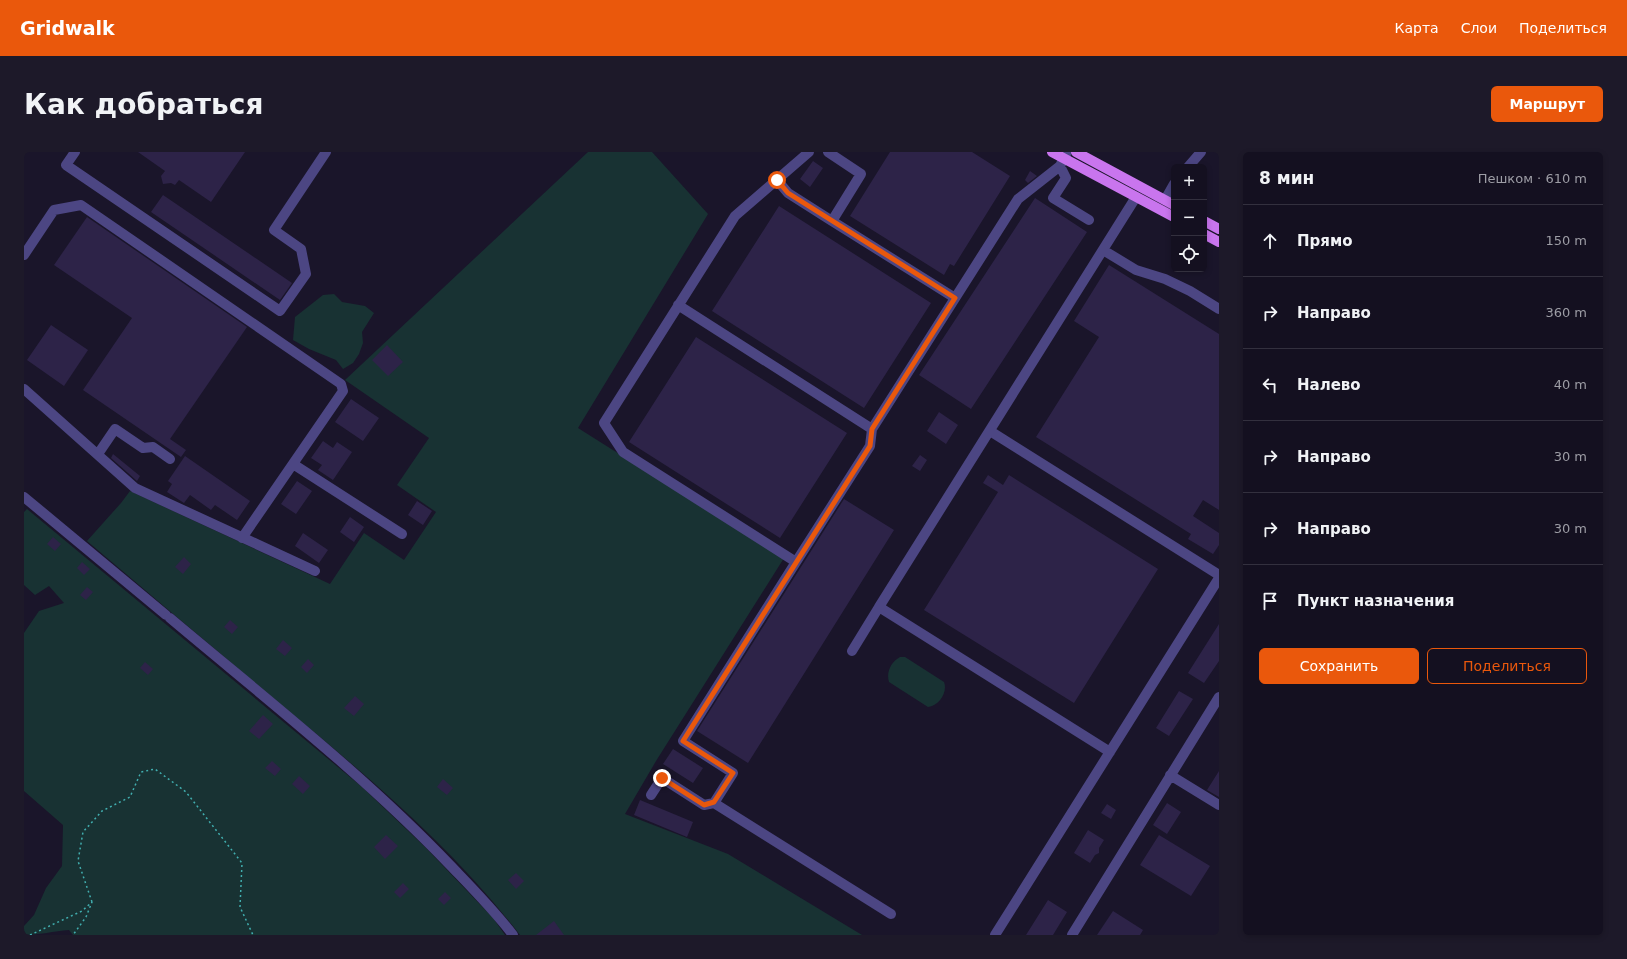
<!DOCTYPE html>
<html lang="ru">
<meta charset="utf-8">
<style>
:root{--surface:#141020;--page:#1d1929;--text:#f1f3f6;--muted:#9d9da5;--line:#33303e;--accent:#ea580c}
body{margin:0;font-family:"DejaVu Sans",sans-serif;background:var(--page);color:var(--text)}
.controls{position:absolute;right:12px;top:12px;display:grid;overflow:hidden;border-radius:6px;box-shadow:0 2px 6px #0003}
.controls button{width:36px;height:36px;display:grid;place-items:center;padding:0;border:0;border-bottom:1px solid var(--line);background:var(--surface);color:var(--text);font:20px sans-serif}
.stop{position:absolute;width:12px;height:12px;margin:-9px;border:3px solid #ea580c;border-radius:50%;background:#fff}
.stop.end{background:#ea580c;border-color:#fff;box-shadow:0 1px 4px #0008}
.list{margin:0;padding:0;list-style:none}
h2{display:flex;justify-content:space-between;align-items:center;height:52px;margin:0;padding:0 16px;font-size:17px}
h2 small{font-size:13px;font-weight:400;color:var(--muted)}
.list li{display:grid;grid-template-columns:26px 1fr auto;gap:12px;align-items:center;box-sizing:border-box;height:72px;padding:0 16px;border-top:1px solid var(--line)}
.list b{display:block;font-size:15px;white-space:nowrap}
.list em{font-size:13px;font-style:normal;color:var(--muted)}
.actions{display:flex;gap:8px;padding:12px 16px}
.actions a{flex:1;padding:9px 0;border:1px solid var(--accent);border-radius:6px;text-align:center;font-size:14px;color:var(--accent)}
.actions .main{background:var(--accent);color:#fff}
.icon{flex:none;width:22px;height:22px;fill:none;stroke:currentColor;stroke-width:2;stroke-linecap:round;stroke-linejoin:round}
.map{position:relative;flex:none;width:1195px;height:783px;overflow:hidden;border-radius:6px}
header{display:flex;align-items:center;gap:24px;box-sizing:border-box;height:56px;padding:0 20px;background:var(--accent);color:#fff}
header strong{font-size:19px}
nav{display:flex;gap:22px;margin-inline-start:auto;font-size:14px}
.intro{display:flex;align-items:center;justify-content:space-between;box-sizing:border-box;height:96px;padding:0 24px}
h1{margin:0;font-size:28px}
.button{padding:10px 18px;border-radius:6px;background:var(--accent);color:#fff;font-size:14px;font-weight:700}
main{display:flex;gap:24px;padding:0 24px}
aside{flex:1;background:var(--surface);border-radius:6px;box-shadow:0 2px 6px #0003}
.map>svg:first-child{display:block}
</style>
<header>
<strong>Gridwalk</strong>
<nav><a>Карта</a><a>Слои</a><a>Поделиться</a></nav>
</header>
<div class="intro"><h1>Как добраться</h1><a class="button">Маршрут</a></div>
<main>
<div class="map">
<svg width="1195" height="783" viewBox="0 0 1195 783">
<rect width="100%" height="100%" fill="#1a152a"/>
<path fill="#183233" d="M564,0H628L684,62L554,276L760,406L632,609L601,662L704,702L838,783H496C431,698 348,628 266,560C198,503 130,446 63,389L97,351L106,339L306,432L340,381L380,408L412,360L373,333L405,286L321,228Z
M310,142L318,150L341,154L350,161L338,180L339,191L335,202L329,211L319,217L312,208L285,197L269,188L271,165L299,143Z
M3,357L338,635L401,695L469,766L481,783H49L45,778C30,779 15,783 0,783V774L10,763L22,736L38,714L39,673L0,639V481L15,459L40,451L25,434L11,443L0,433V360Z
M876,505H881L920,530C924,540 915,554 904,555L865,530C862,520 867,510 876,505Z"/>
<path fill="#2d2348" d="M114,0H221L187,50L155,28L151,33L147,31L139,32L137,24L141,19Z
M866,0H948L986,24L930,114L926,112L920,123L826,64Z
M789,9L799,16L786,35L776,27Z
M1006,19L1013,24L1004,31L1001,28Z
M139,43L268,131L256,148L127,60Z
M1011,46L1063,80L947,257L895,223Z
M755,54L907,151L840,256L688,159Z
M63,65L223,175L146,287L162,298L157,305L59,238L108,166L30,113Z
M1085,113L1195,182V358L1179,348L1169,364L1195,381V393L1189,402L1164,387L1167,382L1012,285L1075,185L1050,169Z
M27,173L64,198L40,234L3,208Z
M672,185L823,281L756,386L605,290Z
M363,193L379,210L364,224L348,208Z
M327,247L355,266L339,289L311,270Z
M915,260L934,273L922,292L903,279Z
M299,289L309,296L313,290L328,300L309,328L294,318L298,313L287,306Z
M89,302L116,324L113,329L87,306Z
M896,303L903,308L896,319L888,314Z
M161,304L226,349L213,368L191,353L187,358L166,343L160,351L143,340L148,332L144,329Z
M964,323L979,333L985,323L1134,417L1050,551L900,458L974,340L959,331Z
M273,329L288,339L272,362L257,352Z
M820,347L870,378L724,611L673,579Z
M393,349L408,359L399,373L384,363Z
M326,365L340,375L330,390L316,380Z
M279,381L304,398L295,411L271,394Z
M29,385L37,392L31,399L23,392Z
M160,405L167,412L159,422L151,415Z
M58,410L66,417L60,423L53,416Z
M63,435L69,440L62,448L56,443Z
M206,468L214,475L208,482L200,475Z
M1195,472V509L1180,531L1164,521Z
M259,488L268,496L261,504L252,497Z
M284,507L290,513L283,521L277,515Z
M121,510L129,517L124,523L116,516Z
M1155,539L1169,547L1145,584L1132,576Z
M331,544L340,552L330,564L320,556Z
M239,563L249,572L235,587L225,579Z
M649,597L679,616L669,631L639,612Z
M248,609L257,617L251,624L241,616Z
M1195,619V645L1183,638Z
M275,624L286,634L279,642L268,632Z
M419,627L429,636L423,643L413,635Z
M616,648L669,670L663,685L610,663Z
M1143,651L1157,660L1143,682L1129,673Z
M1083,652L1092,658L1087,667L1077,661Z
M1064,678L1080,688L1075,696V701L1071,703L1066,711L1050,701Z
M362,683L374,694L361,707L350,695Z
M1135,683L1186,714L1167,744L1116,713Z
M492,721L500,729L492,737L484,728Z
M379,731L385,737L376,746L370,740Z
M421,740L427,746L420,753L414,747Z
M1024,748L1043,760L1029,783H1002Z
M1089,759L1119,778L1116,783H1073Z
M530,769L540,783H512Z"/>
<g fill="none" stroke-linecap="round" stroke-linejoin="round">
<path stroke="#41aeaf" stroke-width="1.5" stroke-dasharray="2 3" stroke-linecap="butt" d="M68,750L54,709L59,680L78,659L106,645L117,620L131,617L162,640L218,711L216,755L229,783
M6,783L58,759L68,750L62,765L49,783"/>
<path stroke="#4c4683" stroke-width="10" d="M51,0L42,13L256,159L282,122L277,97L250,78L302,0
M785,0L711,64L580,271L599,300L772,410L846,294L848,277L994,47L1036,14L1043,0
M804,0L837,22L808,69L931,146
M1036,14L1042,26L1029,46L1065,68
M1164,15L1177,0
M753,28L764,41L808,69
M1141,48L1150,32
M1079,98L1112,118L1141,127L1166,139L1195,157
M0,103L30,58L57,53L317,232L319,239L218,386
M654,153L848,277
M0,237L111,336L291,419
M966,279L1195,423
M74,302L91,277L119,296L129,295L146,307
M269,312L378,382
M0,345L142,463
M772,410L659,589L709,621L690,651L867,762
M146,466C241,546 340,623 426,713C448,736 470,758 489,783
M828,499L855,455
M1086,600L855,455L1112,45
M1146,623L1195,653
M627,643L638,626L680,653L690,651
M971,783L1195,426
M1048,783L1195,545"/>
<path stroke="#c975ee" stroke-width="10" d="M1028,0L1150,65
M1052,0L1150,53
M1180,69L1195,77
M1180,82L1195,90"/>
</g>
<g fill="none" stroke-linecap="round" stroke-linejoin="round">
<path stroke="#ea580c" stroke-width="5" d="M638,626L680,653L690,650L709,621L659,589L846,294L848,277L931,146L764,41L753,28"/>
</g>
</svg>
<div class="controls">
<button>+</button>
<button>−</button>
<button><svg class="icon" aria-label="locate" viewBox="0 0 24 24"><circle cx="12" cy="12" r="6"/><path d="M12 2v4M12 18v4M2 12h4M18 12h4"/></svg></button>
</div>
<div class="stop" style="left:753px;top:28px"></div>
<div class="stop end" style="left:638px;top:626px"></div>
</div>
<aside>
<h2>8 мин<small>Пешком · 610 m</small></h2>
<ul class="list">
<li><svg class="icon" aria-label="ahead" viewBox="0 0 24 24"><path d="M12 20V5M6 11l6-6 6 6"/></svg><div><b>Прямо</b></div><em>150 m</em></li>
<li><svg class="icon" aria-label="right" viewBox="0 0 24 24"><path d="M7 20v-9h11M14 6l5 5-5 5"/></svg><div><b>Направо</b></div><em>360 m</em></li>
<li><svg class="icon" aria-label="left" viewBox="0 0 24 24"><path d="M17 20v-9H6M10 6l-5 5 5 5"/></svg><div><b>Налево</b></div><em>40 m</em></li>
<li><svg class="icon" aria-label="right" viewBox="0 0 24 24"><path d="M7 20v-9h11M14 6l5 5-5 5"/></svg><div><b>Направо</b></div><em>30 m</em></li>
<li><svg class="icon" aria-label="right" viewBox="0 0 24 24"><path d="M7 20v-9h11M14 6l5 5-5 5"/></svg><div><b>Направо</b></div><em>30 m</em></li>
<li><svg class="icon" aria-label="arrive" viewBox="0 0 24 24"><path d="M6 21V4h12l-3 4 3 4H6"/></svg><div><b>Пункт назначения</b></div></li>
</ul>
<div class="actions"><a class="main">Сохранить</a><a>Поделиться</a></div>
</aside>
</main>
